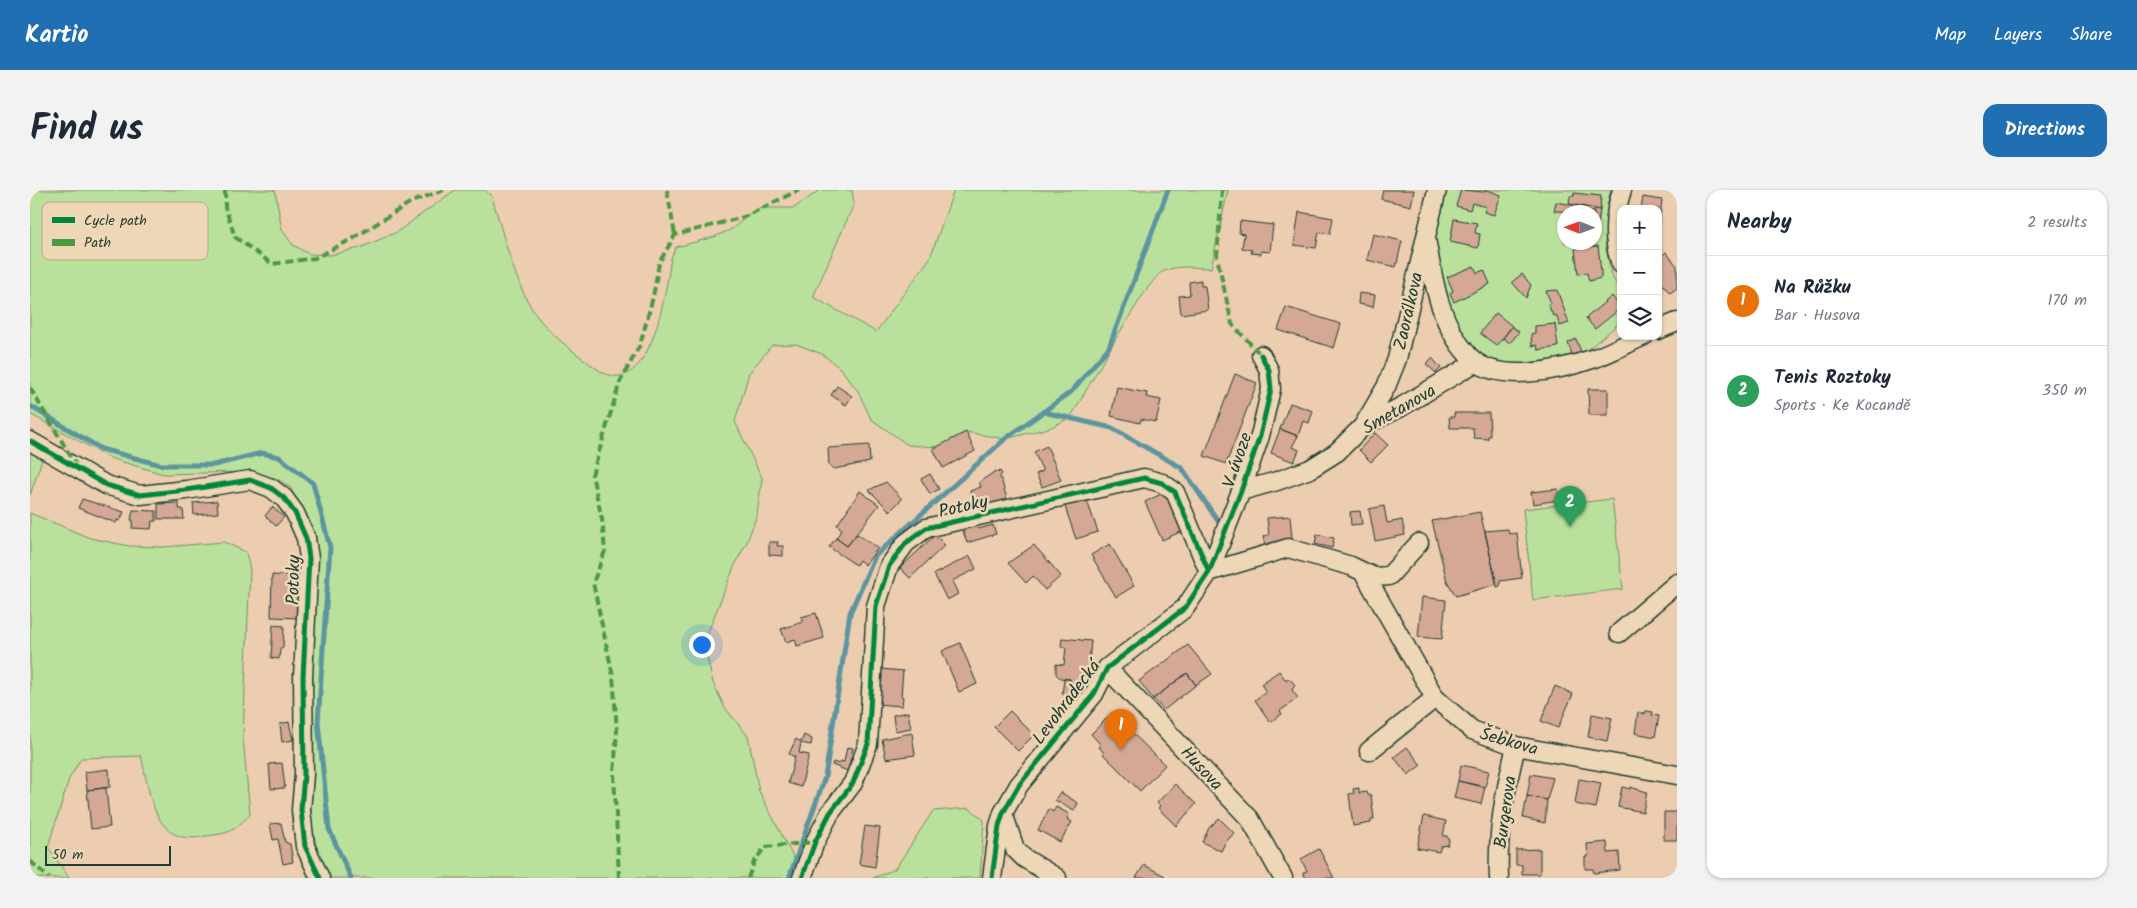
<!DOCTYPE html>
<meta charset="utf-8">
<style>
:root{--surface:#fff;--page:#f2f2f3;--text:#1f2937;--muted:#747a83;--line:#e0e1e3;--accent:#1f6fb2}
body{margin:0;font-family:Kalam,sans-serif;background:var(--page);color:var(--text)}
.controls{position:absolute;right:15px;top:15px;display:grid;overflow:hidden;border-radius:10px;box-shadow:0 1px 4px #0004}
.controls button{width:45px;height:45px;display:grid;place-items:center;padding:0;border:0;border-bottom:1px solid var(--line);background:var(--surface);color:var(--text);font:25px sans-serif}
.compass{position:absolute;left:1527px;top:15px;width:45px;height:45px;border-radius:50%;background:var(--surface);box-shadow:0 1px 4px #0004;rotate:271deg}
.scale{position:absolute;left:15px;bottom:12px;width:126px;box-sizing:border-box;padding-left:5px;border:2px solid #1f3d34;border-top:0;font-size:14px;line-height:18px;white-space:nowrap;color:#1f3d34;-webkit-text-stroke:4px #edd7b6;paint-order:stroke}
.you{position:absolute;left:671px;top:454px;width:18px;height:18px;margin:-12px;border:4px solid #fff;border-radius:50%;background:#1a73e8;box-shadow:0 0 0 8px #1a73e833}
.badge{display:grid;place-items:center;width:32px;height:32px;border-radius:50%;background:var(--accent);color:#fff;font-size:16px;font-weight:700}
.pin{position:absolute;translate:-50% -41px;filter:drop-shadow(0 1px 2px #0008)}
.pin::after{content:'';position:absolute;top:26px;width:18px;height:15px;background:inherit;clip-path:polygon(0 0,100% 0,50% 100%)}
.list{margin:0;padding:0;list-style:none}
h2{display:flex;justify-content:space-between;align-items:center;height:65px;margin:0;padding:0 20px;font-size:21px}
h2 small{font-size:16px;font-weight:400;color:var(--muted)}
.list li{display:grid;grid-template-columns:32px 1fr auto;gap:15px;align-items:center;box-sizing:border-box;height:90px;padding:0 20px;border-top:1px solid var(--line)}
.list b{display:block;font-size:19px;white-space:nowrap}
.list p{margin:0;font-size:16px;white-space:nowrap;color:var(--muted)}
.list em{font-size:16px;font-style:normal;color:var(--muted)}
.icon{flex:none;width:28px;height:28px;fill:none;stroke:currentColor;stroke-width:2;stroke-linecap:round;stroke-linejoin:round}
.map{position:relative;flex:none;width:1647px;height:688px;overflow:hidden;border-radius:15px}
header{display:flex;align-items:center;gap:30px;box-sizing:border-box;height:70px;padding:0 25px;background:var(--accent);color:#fff}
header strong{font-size:24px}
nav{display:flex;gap:28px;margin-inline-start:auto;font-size:18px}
.intro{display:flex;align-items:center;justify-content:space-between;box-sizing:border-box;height:120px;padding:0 30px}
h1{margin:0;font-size:35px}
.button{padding:12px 22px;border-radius:15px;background:var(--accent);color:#fff;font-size:18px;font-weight:700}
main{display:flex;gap:30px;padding:0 30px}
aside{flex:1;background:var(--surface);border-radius:15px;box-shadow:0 1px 4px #0004}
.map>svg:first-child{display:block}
</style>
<header>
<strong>Kartio</strong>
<nav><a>Map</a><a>Layers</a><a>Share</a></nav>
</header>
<div class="intro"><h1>Find us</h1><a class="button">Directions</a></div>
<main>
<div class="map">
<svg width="1647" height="688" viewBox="0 0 1647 688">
<rect width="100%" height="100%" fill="#edcdb0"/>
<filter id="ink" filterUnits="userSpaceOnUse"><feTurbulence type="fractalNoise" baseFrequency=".02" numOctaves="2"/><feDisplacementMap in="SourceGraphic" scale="10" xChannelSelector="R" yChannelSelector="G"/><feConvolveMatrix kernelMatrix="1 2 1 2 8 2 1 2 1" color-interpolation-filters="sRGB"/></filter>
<g filter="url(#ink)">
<path fill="#bae19c" stroke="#6c8f68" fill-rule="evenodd" d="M0,0H245L252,40L263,55L279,64L300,65L330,58L367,42L425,0H455L462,7C473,43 486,100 509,129C525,149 547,164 567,179C621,216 636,99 641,68L646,57L684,47L702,39L723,21L732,18H764L790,0H822L824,14L783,107L846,142L900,68L924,0H1198L1181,78C1165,78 1147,74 1132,82C1117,89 1054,206 1040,228L1019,238L975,249L936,242L907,257L878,255L841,229L828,201L811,179L792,164L766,154L742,155L719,183L705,232L732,288L727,325L717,352L704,377L678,442L677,467L683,493L695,518L718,546L729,601L774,688H298L290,674L280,627L270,318L260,297L245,288L212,282L133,284L80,268L0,224Z
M1415,0H1581L1578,11L1575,52L1581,85L1591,101V132L1552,164L1507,178L1474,177L1444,160L1414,122L1408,89L1405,46ZM1534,22H1564V52H1534Z
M0,255L14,264L0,305Z
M1582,309L1593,399L1503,410L1493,319Z
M0,323L60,348L99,356L133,357L194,352L216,362L220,380L213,547L220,625C214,630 208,637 202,640C195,644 184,645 176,646C123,659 120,602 111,566L51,568L39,589L18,657L39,688H0Z
M939,618L954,630L950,688H843L865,679L903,621Z"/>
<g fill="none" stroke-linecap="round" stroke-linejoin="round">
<path stroke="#5d959f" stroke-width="5" d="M0,216L71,259L131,275H184L232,263L249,267L283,293L300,357L288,532L299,639L321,688
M1014,222L1082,238L1152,278L1188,331
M759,688L795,587L820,423L845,366L975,249L1041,202L1079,157L1138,0"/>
</g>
<path fill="#d5a896" stroke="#1f3d34" d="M1353,0H1384L1381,16L1351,9Z
M1431,0L1454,2L1457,0L1471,5L1464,25L1454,22L1456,17L1442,13L1440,20L1426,16Z
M1544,3L1571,6L1570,20L1539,14L1540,6H1544Z
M1613,7L1632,10L1629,36L1628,19H1611Z
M1526,12L1570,20L1568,34H1564V22L1524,21Z
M1269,22L1303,28L1300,44L1289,42L1286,58L1264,55Z
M1424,29L1447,33L1445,43L1450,44L1448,58L1420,52Z
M1210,31L1243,35L1240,62L1231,61V64L1221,63L1222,60L1212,58L1214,44L1209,43Z
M1343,44L1372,51L1366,77L1337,70Z
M1557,53L1558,57L1568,56L1571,82V88L1559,91L1557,83L1548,84L1545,59L1550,58V54Z
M1636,62L1647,76V98L1640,103L1628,89V69Z
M1444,76L1447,83L1454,80L1460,94L1424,112L1420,103L1423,101L1417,87Z
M1492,84L1501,95L1496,108L1482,92Z
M1171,90V96H1175L1178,120L1151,124L1149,106L1160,105L1159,92Z
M1527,100L1539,133L1530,136L1526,125L1523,126L1518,114L1521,113L1516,101Z
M1329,103L1345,105L1343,117L1328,114Z
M1582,106L1591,118L1565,139L1556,128Z
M1256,117L1311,134L1304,158L1248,140Z
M1466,123L1482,136L1467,156L1450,143Z
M1525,134L1528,157L1508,160L1507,155L1502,156L1501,144L1505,143V136Z
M1482,137L1489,142L1480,153L1473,148Z
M1546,149L1552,164L1543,167L1538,153Z
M1402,168L1411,178L1406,183L1396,174Z
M1205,184L1227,193L1196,274L1174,266Z
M807,196L822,206L816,215L801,205Z
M1087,197L1117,203L1116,207L1131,210L1126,232L1111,229L1110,233L1081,226Z
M1558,199H1578V225H1559Z
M1260,213L1283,221L1279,233L1273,231L1268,246L1250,239Z
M1424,223H1459L1460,246H1458V249L1444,248L1443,238H1420L1419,227H1424Z
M1250,239L1268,246L1262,257L1269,260L1264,272L1241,263Z
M936,242L945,261L913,278L903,259Z
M1345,243L1358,255L1341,272L1329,260Z
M839,255L840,272L804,279L799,276L798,258Z
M1017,256L1031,290L1012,297L1006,284L1013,281L1004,262Z
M966,281L968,283L970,281L972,284L970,286L977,309L946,319L940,301L951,297L949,292Z
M900,284L909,299L900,304L891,289Z
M856,292L872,309L860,321L839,300Z
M1528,299L1529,310L1503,314L1501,302Z
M830,301L849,315L817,356L806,348L812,339L807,335Z
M1137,301L1155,340L1132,350L1115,312Z
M1055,305L1068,342L1046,349L1033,311Z
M52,309L94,322L90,331L87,330L86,333L48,318Z
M187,311L188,323L164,325L163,313Z
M149,313V319H153L154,329H128V314Z
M1354,316L1357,333L1372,330L1375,345L1345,351L1339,319Z
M242,317L254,327L246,336L235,326Z
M103,320L126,321V331H122L121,339L102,338L103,330H101Z
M1330,321L1332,334L1321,335L1320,322Z
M1450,322L1467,394L1426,406L1417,391L1402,331Z
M1260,326L1262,349L1250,354L1235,356L1233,346L1239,345L1237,328Z
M946,331L948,339L963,335L966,344L937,353L931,335Z
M1478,339L1479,344L1487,343L1492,388L1470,391V396L1467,397L1455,341Z
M827,344L848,358L835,375L829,370L826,375L799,357L806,348L817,356Z
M1287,344L1304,348L1302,358L1285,354Z
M905,345L915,355L880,388L870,378Z
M739,352H748L747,356H753V366L739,365Z
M1080,354L1104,396L1086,407L1061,365Z
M1004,355L1031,386L1015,400L1003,386L996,393L978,373Z
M940,366L946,379L922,391L928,404L917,410L904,384Z
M242,385L264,386L263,402L271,405L269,428L241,427Z
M1392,407L1416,410L1412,449L1388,447Z
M786,423L794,448L767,456L765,449L756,452L751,439L773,432L771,427Z
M243,435L254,436L253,458H250L249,469L241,468Z
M1032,448L1061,451L1057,494L1040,493V489L1030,488L1026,484V474L1034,475L1036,457H1031Z
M930,453L947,494L929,502L912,461Z
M1158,455L1182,484L1166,495L1157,483L1123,509L1109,491Z
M850,479L873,481L871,506L873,507L872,516L846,514Z
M1249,481L1255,489H1260L1265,495L1262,500L1268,508L1250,521L1252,524L1240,532L1225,510L1236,502L1231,494Z
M1157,483L1166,495L1134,520L1123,509Z
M1034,489H1040V493L1057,494L1053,506L1032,504Z
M1525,496L1543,504L1528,538L1511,531Z
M980,521L1004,545L988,561L964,537Z
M1616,521L1623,522L1622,525L1629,526L1625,547L1605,543L1608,522L1615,524Z
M878,522L881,538L865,541L863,525Z
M1082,523L1135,575L1110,601L1073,564L1074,563L1069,557L1071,555L1061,544Z
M1562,524L1582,528L1577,551L1558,547Z
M259,532L263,550L252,552L250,534Z
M882,543L885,565L856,569L852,549Z
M774,545L782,549L781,555L771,553L769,563L779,565L771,597L758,593L765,567L759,564L766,549L771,552Z
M817,557L823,558L818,581L802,575L803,572L809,574L811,571L814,572Z
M1377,557L1391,575L1378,585L1364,567Z
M252,573L255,598L241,599L239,574Z
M1431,575L1459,581L1455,597L1428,591Z
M79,579L80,597L57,600L55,582Z
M1501,584L1523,588L1517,610L1497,606Z
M1549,589L1571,593L1566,618L1545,614Z
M1428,591L1455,597L1451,614L1424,608Z
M1145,594L1166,614L1146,636L1128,618L1130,616L1127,613Z
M1592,597L1600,599V597L1617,602L1613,622L1588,617Z
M76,598L80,637L61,639L57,600Z
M1329,598V603L1337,602L1338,605H1341L1344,629L1341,630V633L1323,636L1319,604L1324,603L1323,599Z
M1030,602L1048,613L1044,621L1025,610Z
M1497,606L1517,610L1515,633L1493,628Z
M1026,617L1039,624L1037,629L1042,632L1030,652L1008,640L1019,619L1023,622Z
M1634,622H1647V650H1634Z
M1394,626L1416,631L1413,646H1417L1419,650L1418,655L1411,656L1409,662L1387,658Z
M1189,628L1204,643L1195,653L1191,661L1172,652L1179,638Z
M251,633L255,652L260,654L263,672L253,674L248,649L243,650L240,634Z
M835,636L850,638L845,677L829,674Z
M1577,652L1578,663L1589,662L1590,680L1564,683L1563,679H1555V667H1558L1557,654Z
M1289,659L1304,688H1276L1273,683L1277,681L1271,669Z
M1510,659V684H1492V675H1486V660Z
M1114,675L1135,686L1134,688H1106Z"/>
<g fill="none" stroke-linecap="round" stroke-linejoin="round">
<g stroke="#1f3d34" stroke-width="21">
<path id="minor" d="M1396,48C1403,89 1409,133 1438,165C1465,196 1531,180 1565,168C1582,162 1598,153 1614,146
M1591,74C1582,50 1584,24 1592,0
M1628,140L1647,132
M1333,236L1356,197L1367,169L1407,0
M0,251L76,295L110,305L156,300L220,290L241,298L254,308L265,323L276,348L279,368L273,487L274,585L271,620L275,656L290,688
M1211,301L1247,291L1280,279L1307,262L1333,236L1371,217L1446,172
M1179,382L1258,358L1321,376L1344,387L1359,386L1389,353
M1334,383L1405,508L1442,540L1486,556L1647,585
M1589,443L1647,393
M1077,478L1220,629L1253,688
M1339,561L1405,508
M973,623L985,659L994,668L1027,688
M772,688L785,652L800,623L823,593L838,554L846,416L859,376L876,353L896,338L1114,288L1132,293L1145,302L1179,382
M962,688L969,636L973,623L989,595L1064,504L1077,478L1155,418L1179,382L1211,301L1230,246L1241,199L1239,180L1231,165
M1469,688C1467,640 1475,602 1486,556"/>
</g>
<use href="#minor" stroke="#edd7b6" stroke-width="18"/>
<path stroke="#4a9a42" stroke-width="4" stroke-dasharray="8 4" stroke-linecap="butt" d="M195,0V17L205,47L242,74L285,68L324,48L381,12L414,0
M637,0L645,45
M1192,0L1187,67L1202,134L1231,165
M0,198L46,275
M0,671L19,688
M589,688L584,584L587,541L583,486L563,393L575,361L572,329L562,285L590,192L610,155L623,107L629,73L645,45L714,27L769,0
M718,688L724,672L735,657L785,652"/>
<g stroke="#edd7b6" stroke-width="8">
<path id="cycleway" d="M0,251L76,295L110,305L156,300L220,290L241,298L254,308L265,323L276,348L279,368L273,487L274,585L271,620L275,656L290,688
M772,688L785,652L800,623L823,593L838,554L846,416L859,376L876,353L896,338L1114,288L1132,293L1145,302L1179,382
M962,688L969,636L973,623L989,595L1064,504L1077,478L1155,418L1179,382L1211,301L1230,246L1241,199L1239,180L1231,165"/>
</g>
<use href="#cycleway" stroke="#00873e" stroke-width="5"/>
</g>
</g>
<g text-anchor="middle" stroke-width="5" stroke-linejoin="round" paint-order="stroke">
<g font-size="18" fill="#1f3d34" stroke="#edd7b6">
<text transform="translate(1378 121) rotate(-77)" y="6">Zaorálkova</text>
<text transform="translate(1369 219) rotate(-30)" y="6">Smetanova</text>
<text transform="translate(1207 270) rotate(-71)" y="6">V úvoze</text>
<text transform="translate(933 316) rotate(-13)" y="6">Potoky</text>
<text transform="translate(263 390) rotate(-89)" y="6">Potoky</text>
<text transform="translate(1036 512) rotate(-53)" y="6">Levohradecká</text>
<text transform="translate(1479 551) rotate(16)" y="6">Šebkova</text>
<text transform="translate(1172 578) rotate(47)" y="6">Husova</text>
<text transform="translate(1475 622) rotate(-82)" y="6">Burgerova</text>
</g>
</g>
<rect x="12" y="12" width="166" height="58" rx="8" fill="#edd7b6" stroke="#afa98f" stroke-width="1"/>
<rect x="22" y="27" width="23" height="6" fill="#00873e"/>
<rect x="22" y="49" width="23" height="7" fill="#4a9a42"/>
<g font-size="14" fill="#1f3d34">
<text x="54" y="35">Cycle path</text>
<text x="54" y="57">Path</text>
</g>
</svg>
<div class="controls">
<button>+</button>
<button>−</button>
<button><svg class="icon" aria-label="layers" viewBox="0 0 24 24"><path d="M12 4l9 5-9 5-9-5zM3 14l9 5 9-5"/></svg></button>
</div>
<svg class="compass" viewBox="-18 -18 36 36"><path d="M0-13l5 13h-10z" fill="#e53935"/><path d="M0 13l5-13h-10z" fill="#747a83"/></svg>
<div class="scale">50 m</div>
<div class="you"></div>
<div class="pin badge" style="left:1091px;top:560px;background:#e8710a">1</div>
<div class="pin badge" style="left:1540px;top:337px;background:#2e9e5b">2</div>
</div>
<aside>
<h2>Nearby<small>2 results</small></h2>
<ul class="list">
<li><span class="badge" style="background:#e8710a">1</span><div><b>Na Růžku</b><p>Bar · Husova</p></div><em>170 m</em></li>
<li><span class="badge" style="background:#2e9e5b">2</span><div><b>Tenis Roztoky</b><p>Sports · Ke Kocandě</p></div><em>350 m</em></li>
</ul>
</aside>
</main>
